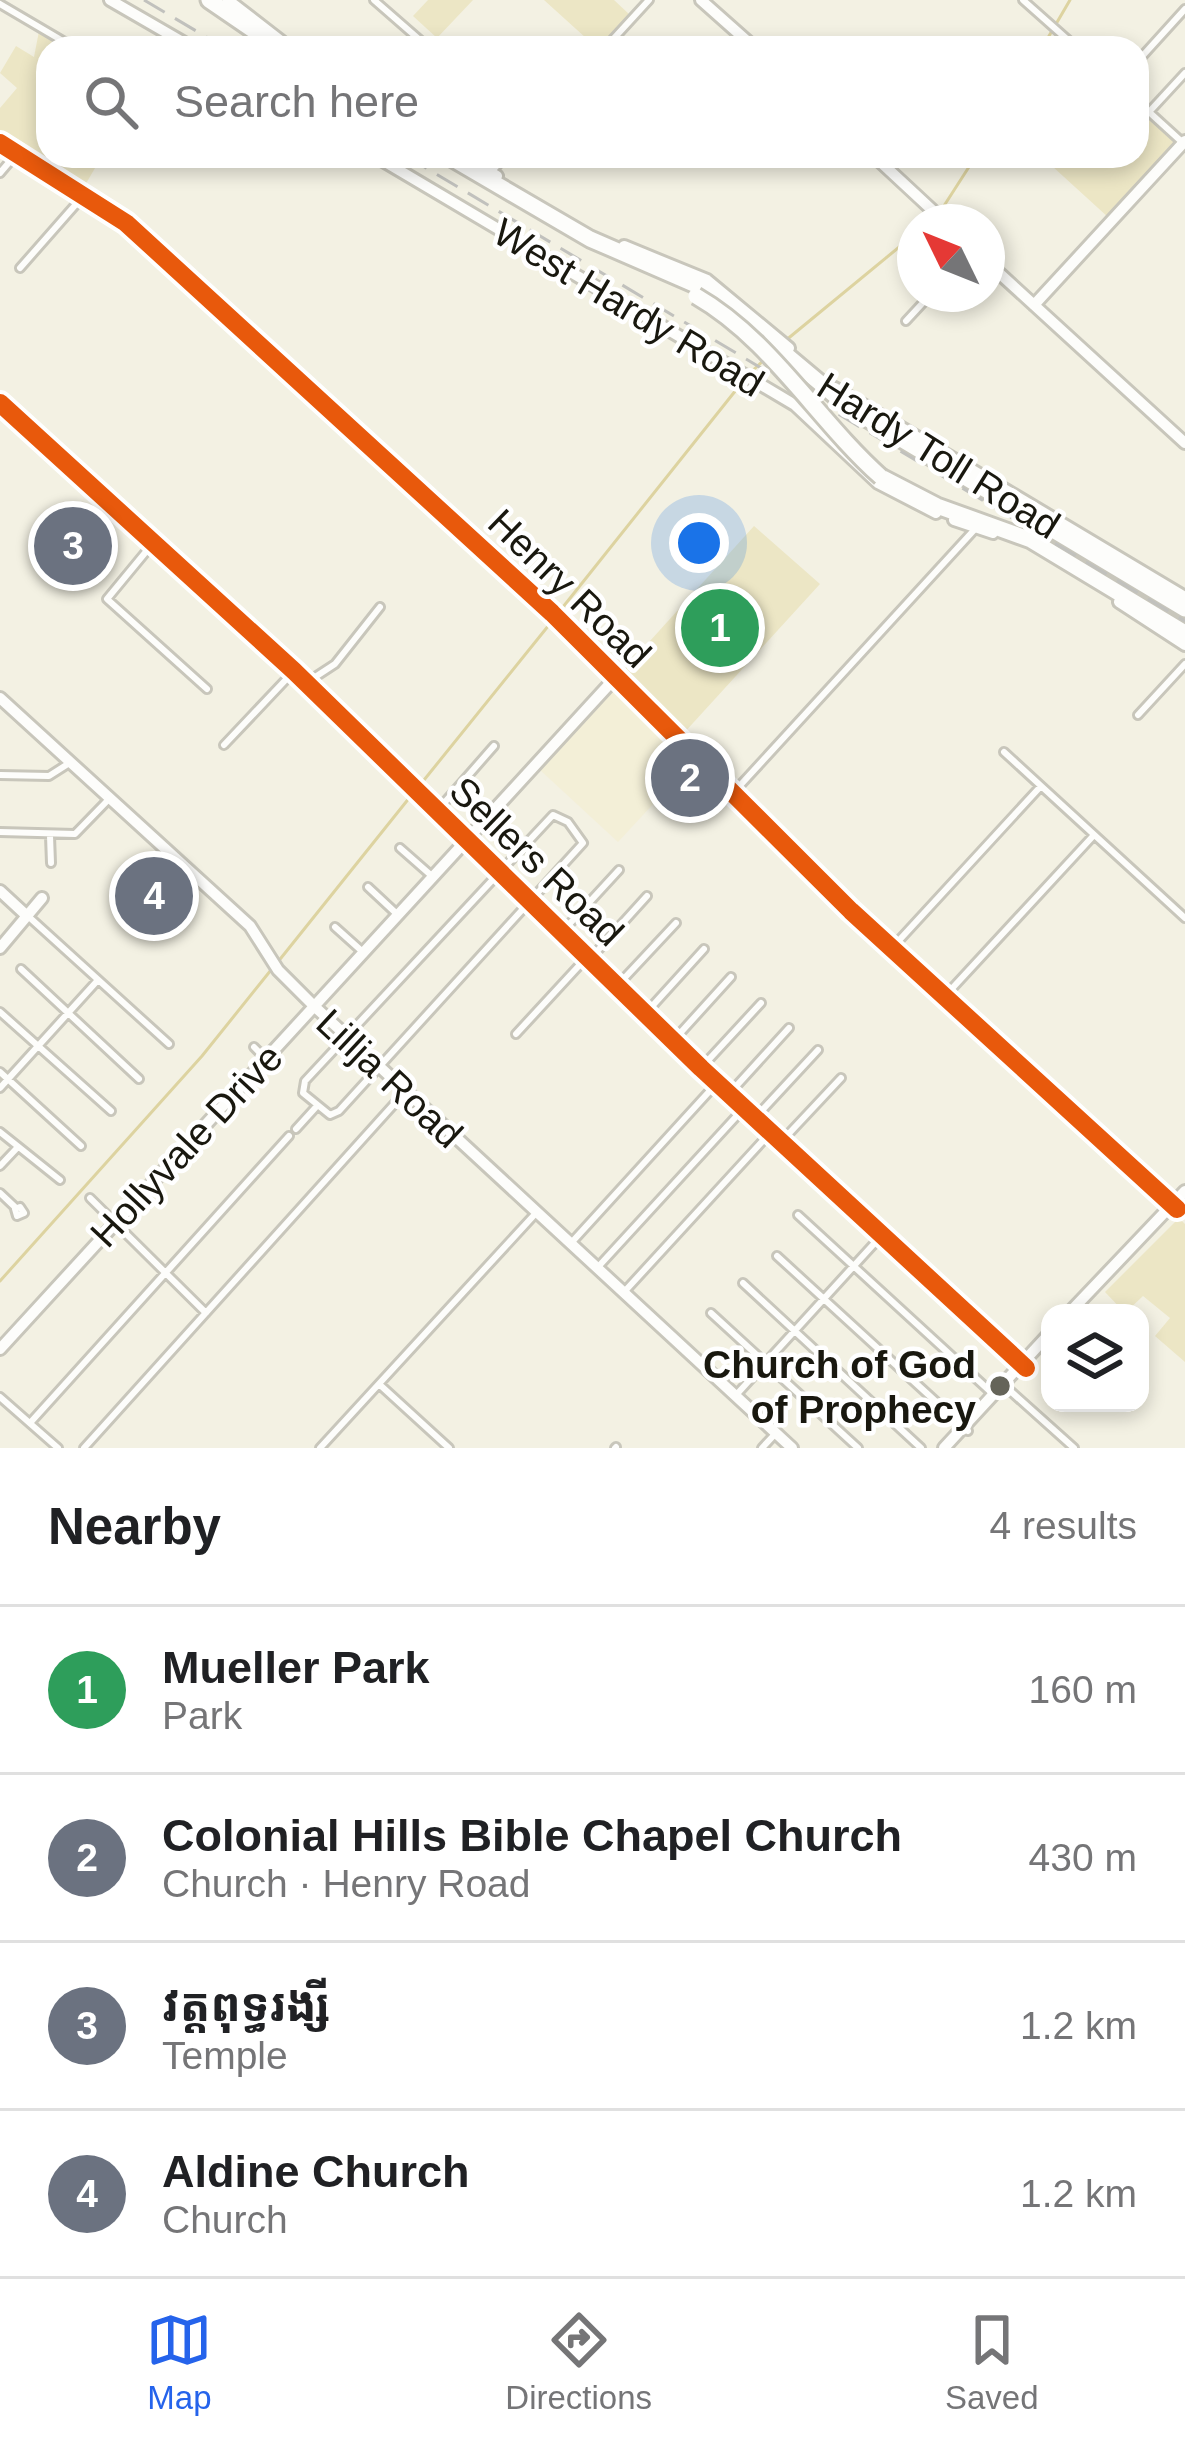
<!DOCTYPE html>
<meta charset="utf-8">
<style>
:root{--surface:#fff;--page:#f6f6f6;--text:#202124;--muted:#757577;--line:#e0e0e0;--accent:#2563eb}
body{margin:0;font-family:Arial,"Noto Sans Khmer",sans-serif;background:var(--page);color:var(--text)}
.controls{position:absolute;right:36px;bottom:36px;display:grid;overflow:hidden;border-radius:24px;box-shadow:0 6px 18px #0003}
.controls button{width:108px;height:108px;display:grid;place-items:center;padding:0;border:0;border-bottom:3px solid var(--line);background:var(--surface);color:var(--text);font:60px sans-serif}
.compass{position:absolute;left:897px;top:204px;width:108px;height:108px;border-radius:50%;background:var(--surface);box-shadow:0 6px 18px #0003;rotate:313deg}
.you{position:absolute;left:699px;top:543px;width:42px;height:42px;margin:-30px;border:9px solid #fff;border-radius:50%;background:#1a73e8;box-shadow:0 0 0 18px #1a73e833}
.badge{display:grid;place-items:center;width:78px;height:78px;border-radius:50%;background:var(--accent);color:#fff;font-size:39px;font-weight:700}
.pin{position:absolute;translate:-50% -50%;border:6px solid #fff;box-shadow:0 3px 12px #0006}
.list{margin:0;padding:0;list-style:none}
h2{display:flex;justify-content:space-between;align-items:center;height:156px;margin:0;padding:0 48px;font-size:51px}
h2 small{font-size:39px;font-weight:400;color:var(--muted)}
.list li{display:grid;grid-template-columns:78px 1fr auto;gap:36px;align-items:center;box-sizing:border-box;height:168px;padding:0 48px;border-top:3px solid var(--line)}
.list b{display:block;font-size:45px;white-space:nowrap}
.list p{margin:0;font-size:39px;white-space:nowrap;color:var(--muted)}
.list em{font-size:39px;font-style:normal;color:var(--muted)}
.icon{flex:none;width:66px;height:66px;fill:none;stroke:currentColor;stroke-width:2;stroke-linecap:round;stroke-linejoin:round}
.map{position:relative;flex:none;width:1185px;height:1448px;overflow:hidden}
.search{position:absolute;background:var(--surface);box-shadow:0 6px 18px #0003;left:36px;right:36px;top:36px;height:132px;display:flex;align-items:center;gap:30px;box-sizing:border-box;padding:0 42px;border-radius:36px;color:var(--muted);font-size:45px}
.sheet{height:828px;background:var(--surface)}
nav{display:flex;justify-content:space-around;align-items:center;box-sizing:border-box;height:168px;border-top:3px solid var(--line);background:var(--surface);font-size:33px;color:var(--muted)}
nav a{display:grid;justify-items:center;gap:6px}
nav .on{color:var(--accent)}
.map>svg:first-child{display:block}
</style>
<div class="map">
<svg width="1185" height="1448" viewBox="0 0 1185 1448">
<rect width="100%" height="100%" fill="#f3f1e3"/>
<path fill="#f3efd7" d="M617,684L693,761L618,842L539,769Z"/>
<path fill="#ece6c5" d="M428,0H473L437,38L413,16Z
M544,0H614L630,15L597,48Z
M39,31L67,48H48V156H102L84,187L0,139V108L17,88L0,73L16,46L34,57Z
M1137,107L1177,144L1109,218L1041,156H1137Z
M754,526L820,584L683,734L621,673Z
M1179,1218L1185,1224V1362L1155,1336L1170,1318L1143,1296L1125,1313L1105,1292Z"/>
<g fill="none" stroke-linecap="round" stroke-linejoin="round">
<path stroke="#ddd3a0" stroke-width="3" d="M1042,48L1070,0
M940,212L976,156
M785,341L915,234
M750,373L765,359
M559,612L744,380
M420,785L553,620
M277,963L414,792
M0,1281L202,1056L271,970"/>
<g stroke="#c8c6bb" stroke-width="12">
<path id="street" d="M374,0L429,48
M1023,0L1077,48
M0,4L73,47
M605,48L649,0
M1137,62L1185,9
M1137,101L1182,142
M1149,112L1185,73
M491,172L506,156
M0,173L17,153
M20,268L85,194
M906,321L931,294
M154,542L107,599L207,689
M306,683L335,664L380,607
M1138,715L1185,664
M224,745L294,671
M1004,752L1185,918
M0,775L49,776L71,762
M734,792L975,529
M438,810L494,746
M553,815L568,822L583,843L339,1111L330,1115L303,1093L305,1081Z
M0,832L75,834L110,798
M50,836L51,863
M400,848L433,877
M368,887L398,915
M29,917L169,1044
M335,927L364,953
M562,932L619,870
M892,948L1041,786
M590,959L647,896
M21,969L139,1079
M617,986L676,923
M946,995L1094,835
M0,1012L111,1111
M645,1014L704,949
M516,1034L587,957
M673,1041L731,977
M254,1047L265,1058
M701,1068L761,1003
M0,1072L81,1146
M0,1088L98,980
M729,1094L789,1028
M755,1118L818,1050
M296,1129L316,1107
M0,1132L60,1180
M781,1142L841,1078
M0,1166L17,1148
M0,1193L16,1208
M90,1198L206,1313
M20,1207L24,1213L17,1216L15,1209Z
M798,1215L993,1394
M572,1242L717,1083
M777,1256L968,1431
M598,1267L744,1108
M743,1283L921,1448
M625,1291L770,1133
M711,1313L858,1448
M379,1384L449,1448
M1007,1388L1074,1448
M737,1394L882,1235
M0,1397L58,1448
M30,1423L289,1136
M84,1448L405,1092
M320,1448L536,1213
M615,1448L616,1447
M762,1448L776,1433"/>
</g>
<g stroke="#c8c6bb" stroke-width="16">
<path id="secondary" d="M110,0L193,48
M228,0L290,48
M701,0L755,48
M0,143L126,223L552,613L851,911L1177,1209
M375,156L795,405L878,483L936,513
M464,156L497,176
M874,156L945,222
M624,246L707,280L789,348
M987,262L1185,443
M1034,305L1185,141
M835,388L1185,597
M0,403L294,671L701,1068L1026,1368
M954,520L993,533
M1119,602L1185,645
M0,698L250,926L278,970L314,1006L792,1448
M0,891L26,915
M0,948L42,898
M1069,1313L1185,1191
M0,1349L616,677
M944,1448L1050,1333"/>
</g>
<g stroke="#c8c6bb" stroke-width="21">
<path id="highway" d="M209,0L279,48
M448,156L590,239L710,291L851,409L1185,609
M881,477L937,506L1031,540L1185,633"/>
</g>
<use href="#street" stroke="#fdfdfb" stroke-width="6"/>
<use href="#secondary" stroke="#fdfdfb" stroke-width="10"/>
<use href="#highway" stroke="#fdfdfb" stroke-width="15"/>
<path stroke="#c1c1bd" stroke-width="3" stroke-dasharray="24 12" stroke-linecap="butt" d="M144,0L225,48
M406,156L1185,621"/>
<g stroke="#c8c6bb" stroke-width="21" stroke-linecap="butt">
<path id="highway-bridge" d="M696,296C771,339 817,420 881,477"/>
</g>
<use href="#highway-bridge" stroke="#fdfdfb" stroke-width="15"/>
<g stroke="#fff" stroke-width="26">
<path id="cycleway" d="M0,143L126,223L552,613L851,911L1177,1209
M0,403L294,671L701,1068L1026,1368"/>
</g>
<use href="#cycleway" stroke="#e8590c" stroke-width="18"/>
</g>
<circle fill="#656459" stroke="#fff" stroke-width="4.5" cx="1000" cy="1386" r="12"/>
<g text-anchor="middle" stroke-width="9" stroke-linejoin="round" paint-order="stroke">
<g font-size="39" fill="#19180f" stroke="#fff">
<text transform="translate(629 307) rotate(31)" y="14">West Hardy Road</text>
<text transform="translate(939 455) rotate(32)" y="14">Hardy Toll Road</text>
<text transform="translate(570 588) rotate(44)" y="14">Henry Road</text>
<text transform="translate(537 861) rotate(44)" y="14">Sellers Road</text>
<text transform="translate(390 1078) rotate(43)" y="14">Lillja Road</text>
<text transform="translate(186 1145) rotate(-47)" y="14">Hollyvale Drive</text>
</g>
<g font-size="39" font-weight="bold" fill="#19180f" stroke="#fff" text-anchor="end">
<text x="976" y="1378">Church of God<tspan x="976" dy="45">of Prophecy</tspan></text>
</g>
</g>
</svg>
<div class="controls">
<button><svg class="icon" aria-label="layers" viewBox="0 0 24 24"><path d="M12 4l9 5-9 5-9-5zM3 14l9 5 9-5"/></svg></button>
</div>
<svg class="compass" viewBox="-18 -18 36 36"><path d="M0-13l5 13h-10z" fill="#e53935"/><path d="M0 13l5-13h-10z" fill="#757577"/></svg>
<div class="you"></div>
<div class="pin badge" style="left:720px;top:628px;background:#2e9e5b">1</div>
<div class="pin badge" style="left:690px;top:778px;background:#6b7280">2</div>
<div class="pin badge" style="left:73px;top:546px;background:#6b7280">3</div>
<div class="pin badge" style="left:154px;top:896px;background:#6b7280">4</div>
<div class="search"><svg class="icon" aria-label="search" viewBox="0 0 24 24"><circle cx="10" cy="10" r="6"/><path d="M15 15l6 6"/></svg>Search here</div>
</div>
<section class="sheet">
<h2>Nearby<small>4 results</small></h2>
<ul class="list">
<li><span class="badge" style="background:#2e9e5b">1</span><div><b>Mueller Park</b><p>Park</p></div><em>160 m</em></li>
<li><span class="badge" style="background:#6b7280">2</span><div><b>Colonial Hills Bible Chapel Church</b><p>Church · Henry Road</p></div><em>430 m</em></li>
<li><span class="badge" style="background:#6b7280">3</span><div><b>វត្តពុទ្ធរង្សី</b><p>Temple</p></div><em>1.2 km</em></li>
<li><span class="badge" style="background:#6b7280">4</span><div><b>Aldine Church</b><p>Church</p></div><em>1.2 km</em></li>
</ul>
</section>
<nav>
<a class="on"><svg class="icon" aria-label="map" viewBox="0 0 24 24"><path d="M3 6l6-2 6 2 6-2v14l-6 2-6-2-6 2zM9 4v14M15 6v14"/></svg>Map</a>
<a><svg class="icon" aria-label="directions" viewBox="0 0 24 24"><path d="M12 3l9 9-9 9-9-9zM9 14v-3h6M13 9l2 2-2 2"/></svg>Directions</a>
<a><svg class="icon" aria-label="saved" viewBox="0 0 24 24"><path d="M7 4h10v16l-5-4-5 4z"/></svg>Saved</a>
</nav>
